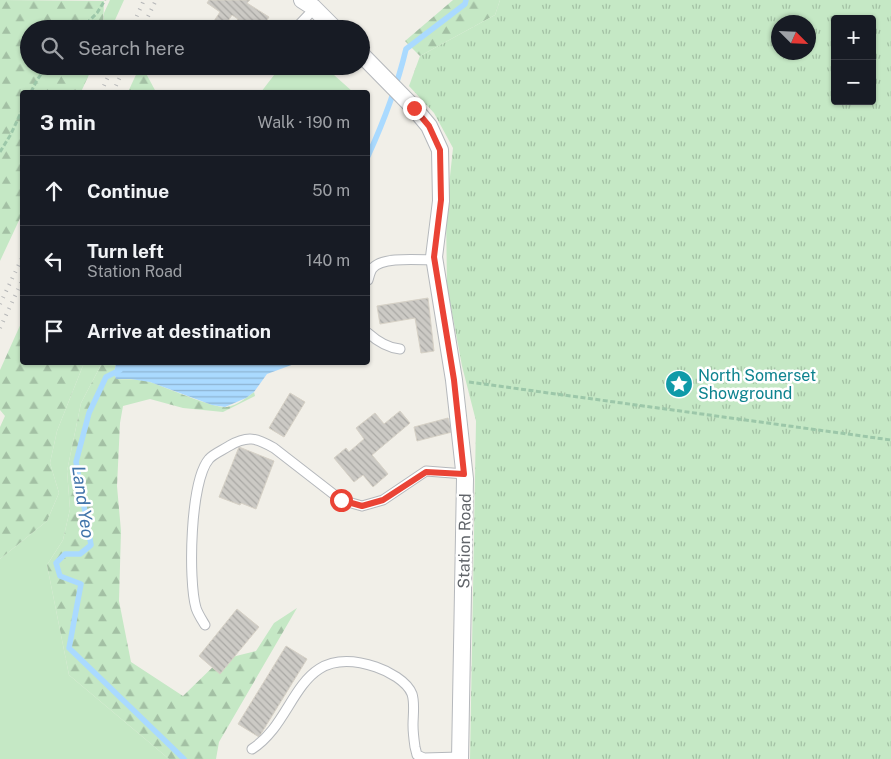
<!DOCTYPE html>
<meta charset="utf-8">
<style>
:root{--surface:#171b24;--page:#242831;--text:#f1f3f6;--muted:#9ea1a6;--line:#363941}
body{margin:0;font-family:"Public Sans",sans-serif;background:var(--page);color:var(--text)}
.controls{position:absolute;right:15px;top:15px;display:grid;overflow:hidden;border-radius:5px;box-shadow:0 1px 4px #0004}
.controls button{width:45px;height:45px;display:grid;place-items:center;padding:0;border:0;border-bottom:1px solid var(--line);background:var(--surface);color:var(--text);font:25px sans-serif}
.compass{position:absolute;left:771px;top:15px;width:45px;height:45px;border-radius:50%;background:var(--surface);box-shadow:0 1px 4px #0004;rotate:114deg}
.stop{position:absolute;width:15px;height:15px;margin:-11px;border:4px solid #ea4335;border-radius:50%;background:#fff}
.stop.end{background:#ea4335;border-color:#fff;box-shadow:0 1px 5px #0008}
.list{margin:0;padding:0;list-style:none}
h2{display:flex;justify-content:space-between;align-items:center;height:65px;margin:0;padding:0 20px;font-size:21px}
h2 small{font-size:16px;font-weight:400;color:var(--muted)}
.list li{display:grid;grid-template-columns:32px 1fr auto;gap:15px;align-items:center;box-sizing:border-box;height:70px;padding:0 20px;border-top:1px solid var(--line)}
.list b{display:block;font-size:19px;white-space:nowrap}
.list p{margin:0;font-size:16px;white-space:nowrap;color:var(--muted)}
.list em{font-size:16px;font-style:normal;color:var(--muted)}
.icon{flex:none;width:28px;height:28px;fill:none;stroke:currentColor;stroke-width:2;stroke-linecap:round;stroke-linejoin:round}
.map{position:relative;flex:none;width:891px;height:759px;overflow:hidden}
.search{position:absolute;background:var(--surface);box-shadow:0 1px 4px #0004;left:20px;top:20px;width:350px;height:55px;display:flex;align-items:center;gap:12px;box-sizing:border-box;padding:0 18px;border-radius:28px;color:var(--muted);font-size:19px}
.panel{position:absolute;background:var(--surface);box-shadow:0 1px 4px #0004;left:20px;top:90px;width:350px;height:275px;border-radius:5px}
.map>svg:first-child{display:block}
</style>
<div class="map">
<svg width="891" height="759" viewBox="0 0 891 759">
<defs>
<pattern id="forest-firs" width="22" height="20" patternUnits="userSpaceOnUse" patternTransform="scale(1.25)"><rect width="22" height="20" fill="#c5e8c5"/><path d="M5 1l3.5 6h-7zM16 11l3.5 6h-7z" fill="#a3c0a4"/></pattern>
<pattern id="park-tufts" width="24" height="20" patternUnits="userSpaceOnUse" patternTransform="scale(1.25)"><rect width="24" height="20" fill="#c5e8c5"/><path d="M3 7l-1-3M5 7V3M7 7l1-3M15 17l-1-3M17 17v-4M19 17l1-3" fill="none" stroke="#a3c0a4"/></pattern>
<pattern id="water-rules" width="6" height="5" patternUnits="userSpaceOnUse" patternTransform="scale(1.25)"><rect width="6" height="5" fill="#aadaff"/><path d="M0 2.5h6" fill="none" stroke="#8eb4d2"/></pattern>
<pattern id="building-back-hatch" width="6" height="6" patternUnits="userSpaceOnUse" patternTransform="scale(1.25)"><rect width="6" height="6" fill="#cccac5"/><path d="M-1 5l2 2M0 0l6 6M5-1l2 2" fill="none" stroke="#a9a8a4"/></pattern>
</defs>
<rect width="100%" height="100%" fill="#f1efe8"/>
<path fill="#c5e8c5" d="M110,0H124L111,29H103L104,13Z
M281,66H324L353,92H261Z
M84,363H102L81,403L67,471L70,509L63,540L47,565L69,675L169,759H0V559L47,521L59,493L50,463L57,431Z"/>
<path fill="url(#forest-firs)" d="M0,0L104,1L103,29H29V66H93L81,92H22V214L0,261Z
M453,0H500L495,15L420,56L405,41Z
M140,66H142L156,92H128Z
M22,321V362L84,363L57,431L50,463L59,493L47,521L0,559V427L5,416L0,410V370Z
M102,363H116L114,373L116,379C128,380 139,378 150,382C165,387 215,409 227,407C238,405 246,398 254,392L255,396L223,412L183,408L150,399L123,406L120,423L117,486L121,531L119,601L131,662L183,696L220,660L256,651L274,623L297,608L219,742L216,759H169L69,675L47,565L63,540L70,509L67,471L81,403Z"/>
<path fill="url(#park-tufts)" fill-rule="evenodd" d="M500,0H891V759H470L476,421L462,366L447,286L446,214L453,148L434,113L409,86L420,56L495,15ZM835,19H872V101H835ZM778,22H808V52H778Z"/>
<path fill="url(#water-rules)" d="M116,363V362L297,363L267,374L254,392L246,398L225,407L212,405L150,382L131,379H116L114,373Z"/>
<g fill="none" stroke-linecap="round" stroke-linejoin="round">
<path stroke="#aadaff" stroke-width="5.5" d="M368,156C384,121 397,87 406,49L465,4L466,0
M120,370L106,377L89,413L76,462L91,545L80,554H65L56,563L60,576L81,584L69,648L184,759"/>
</g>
<path fill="url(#building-back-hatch)" stroke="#d6d1c6" d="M209,0H250L247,3L269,17L261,29H232L238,19L232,15L224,27L214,21L220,12L207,3Z
M428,298L434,351L421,353L415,318L380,324L377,306Z
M290,393L305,402L284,437L269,428Z
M400,411L410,423L372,455L388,474L373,487L363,475L354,482L334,458L346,448L349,452L364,439L356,428L375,413L384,424Z
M448,418L452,432L417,441L414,427Z
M239,447L274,461L256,509L241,503L240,505L219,497Z
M237,609L259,627L220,674L199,656Z
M286,646L307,659L259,737L238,724Z"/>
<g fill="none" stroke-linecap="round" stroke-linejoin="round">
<g stroke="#b5b8bc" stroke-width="11">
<path id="service" d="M295,29L314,9
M368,280C369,277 370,272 372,269C381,256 420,260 435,260
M368,333C377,341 388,348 400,349
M205,625C202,620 198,614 196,608C188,580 190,481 209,459C213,454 223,450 229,446C248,435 256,438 274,448L341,500L362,506L383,500L426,471L465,474
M252,749C299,719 295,640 376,667C388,671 407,681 412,694C415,703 413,715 413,725C413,732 414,740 415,747L417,755L424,758L460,757"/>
</g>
<g stroke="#b5b8bc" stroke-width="18">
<path id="minor" d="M302,0L313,7L335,29
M361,54L414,108L429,126L440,150L441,201L434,257L454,380L465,479L460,759"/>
</g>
<path stroke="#9cc7a9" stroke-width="3" stroke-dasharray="5 2.5" stroke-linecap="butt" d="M81,29L97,13L105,0
M31,92L37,80L47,66
M0,152L11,134L22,110
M469,382L891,440"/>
<use href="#service" stroke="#fff" stroke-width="9"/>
<use href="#minor" stroke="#fff" stroke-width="16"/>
<path stroke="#b6b7b8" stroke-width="4" stroke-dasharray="1 6" stroke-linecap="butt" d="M131,29L144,0
M142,29L156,0
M101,92L113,66
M113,92L125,66
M0,304L22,258
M0,328L22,281"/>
</g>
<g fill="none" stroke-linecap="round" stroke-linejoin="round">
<path stroke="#ea4335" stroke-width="6" d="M341,500L362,506L383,500L426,472L464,474L454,380L434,257L441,200L440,150L429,126L414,108"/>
</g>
<defs>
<g id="sight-disc" transform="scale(1.4375)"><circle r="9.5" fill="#0f9aa8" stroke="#fff"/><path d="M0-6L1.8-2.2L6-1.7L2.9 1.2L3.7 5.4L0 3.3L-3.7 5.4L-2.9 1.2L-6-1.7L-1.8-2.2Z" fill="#fff"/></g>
</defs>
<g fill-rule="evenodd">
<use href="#sight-disc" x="679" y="384"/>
</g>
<g text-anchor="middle" stroke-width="5" stroke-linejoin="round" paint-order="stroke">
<g font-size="16" fill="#0d838f" stroke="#fff" text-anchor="start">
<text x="698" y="381">North Somerset<tspan x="698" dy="18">Showground</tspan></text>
</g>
<g font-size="16" fill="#5f6368" stroke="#fff">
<text transform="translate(464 541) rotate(-89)" y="6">Station Road</text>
</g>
<g font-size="18" font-style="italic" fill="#4174aa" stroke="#fff">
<text transform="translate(83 502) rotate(82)" y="6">Land Yeo</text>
</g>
</g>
</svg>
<div class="controls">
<button>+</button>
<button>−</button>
</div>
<svg class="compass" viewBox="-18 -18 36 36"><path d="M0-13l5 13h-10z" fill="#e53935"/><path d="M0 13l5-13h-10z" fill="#9ea1a6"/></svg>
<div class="stop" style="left:341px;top:500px"></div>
<div class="stop end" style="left:414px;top:108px"></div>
<div class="search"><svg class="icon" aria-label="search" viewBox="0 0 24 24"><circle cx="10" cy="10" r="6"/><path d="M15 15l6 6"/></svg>Search here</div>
<section class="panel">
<h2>3 min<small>Walk · 190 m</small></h2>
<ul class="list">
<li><svg class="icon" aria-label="ahead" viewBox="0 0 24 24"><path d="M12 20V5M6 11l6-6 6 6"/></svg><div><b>Continue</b></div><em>50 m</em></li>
<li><svg class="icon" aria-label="left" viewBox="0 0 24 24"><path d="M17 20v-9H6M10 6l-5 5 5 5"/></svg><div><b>Turn left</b><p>Station Road</p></div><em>140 m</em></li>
<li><svg class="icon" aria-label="arrive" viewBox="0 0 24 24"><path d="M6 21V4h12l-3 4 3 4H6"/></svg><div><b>Arrive at destination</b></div></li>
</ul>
</section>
</div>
